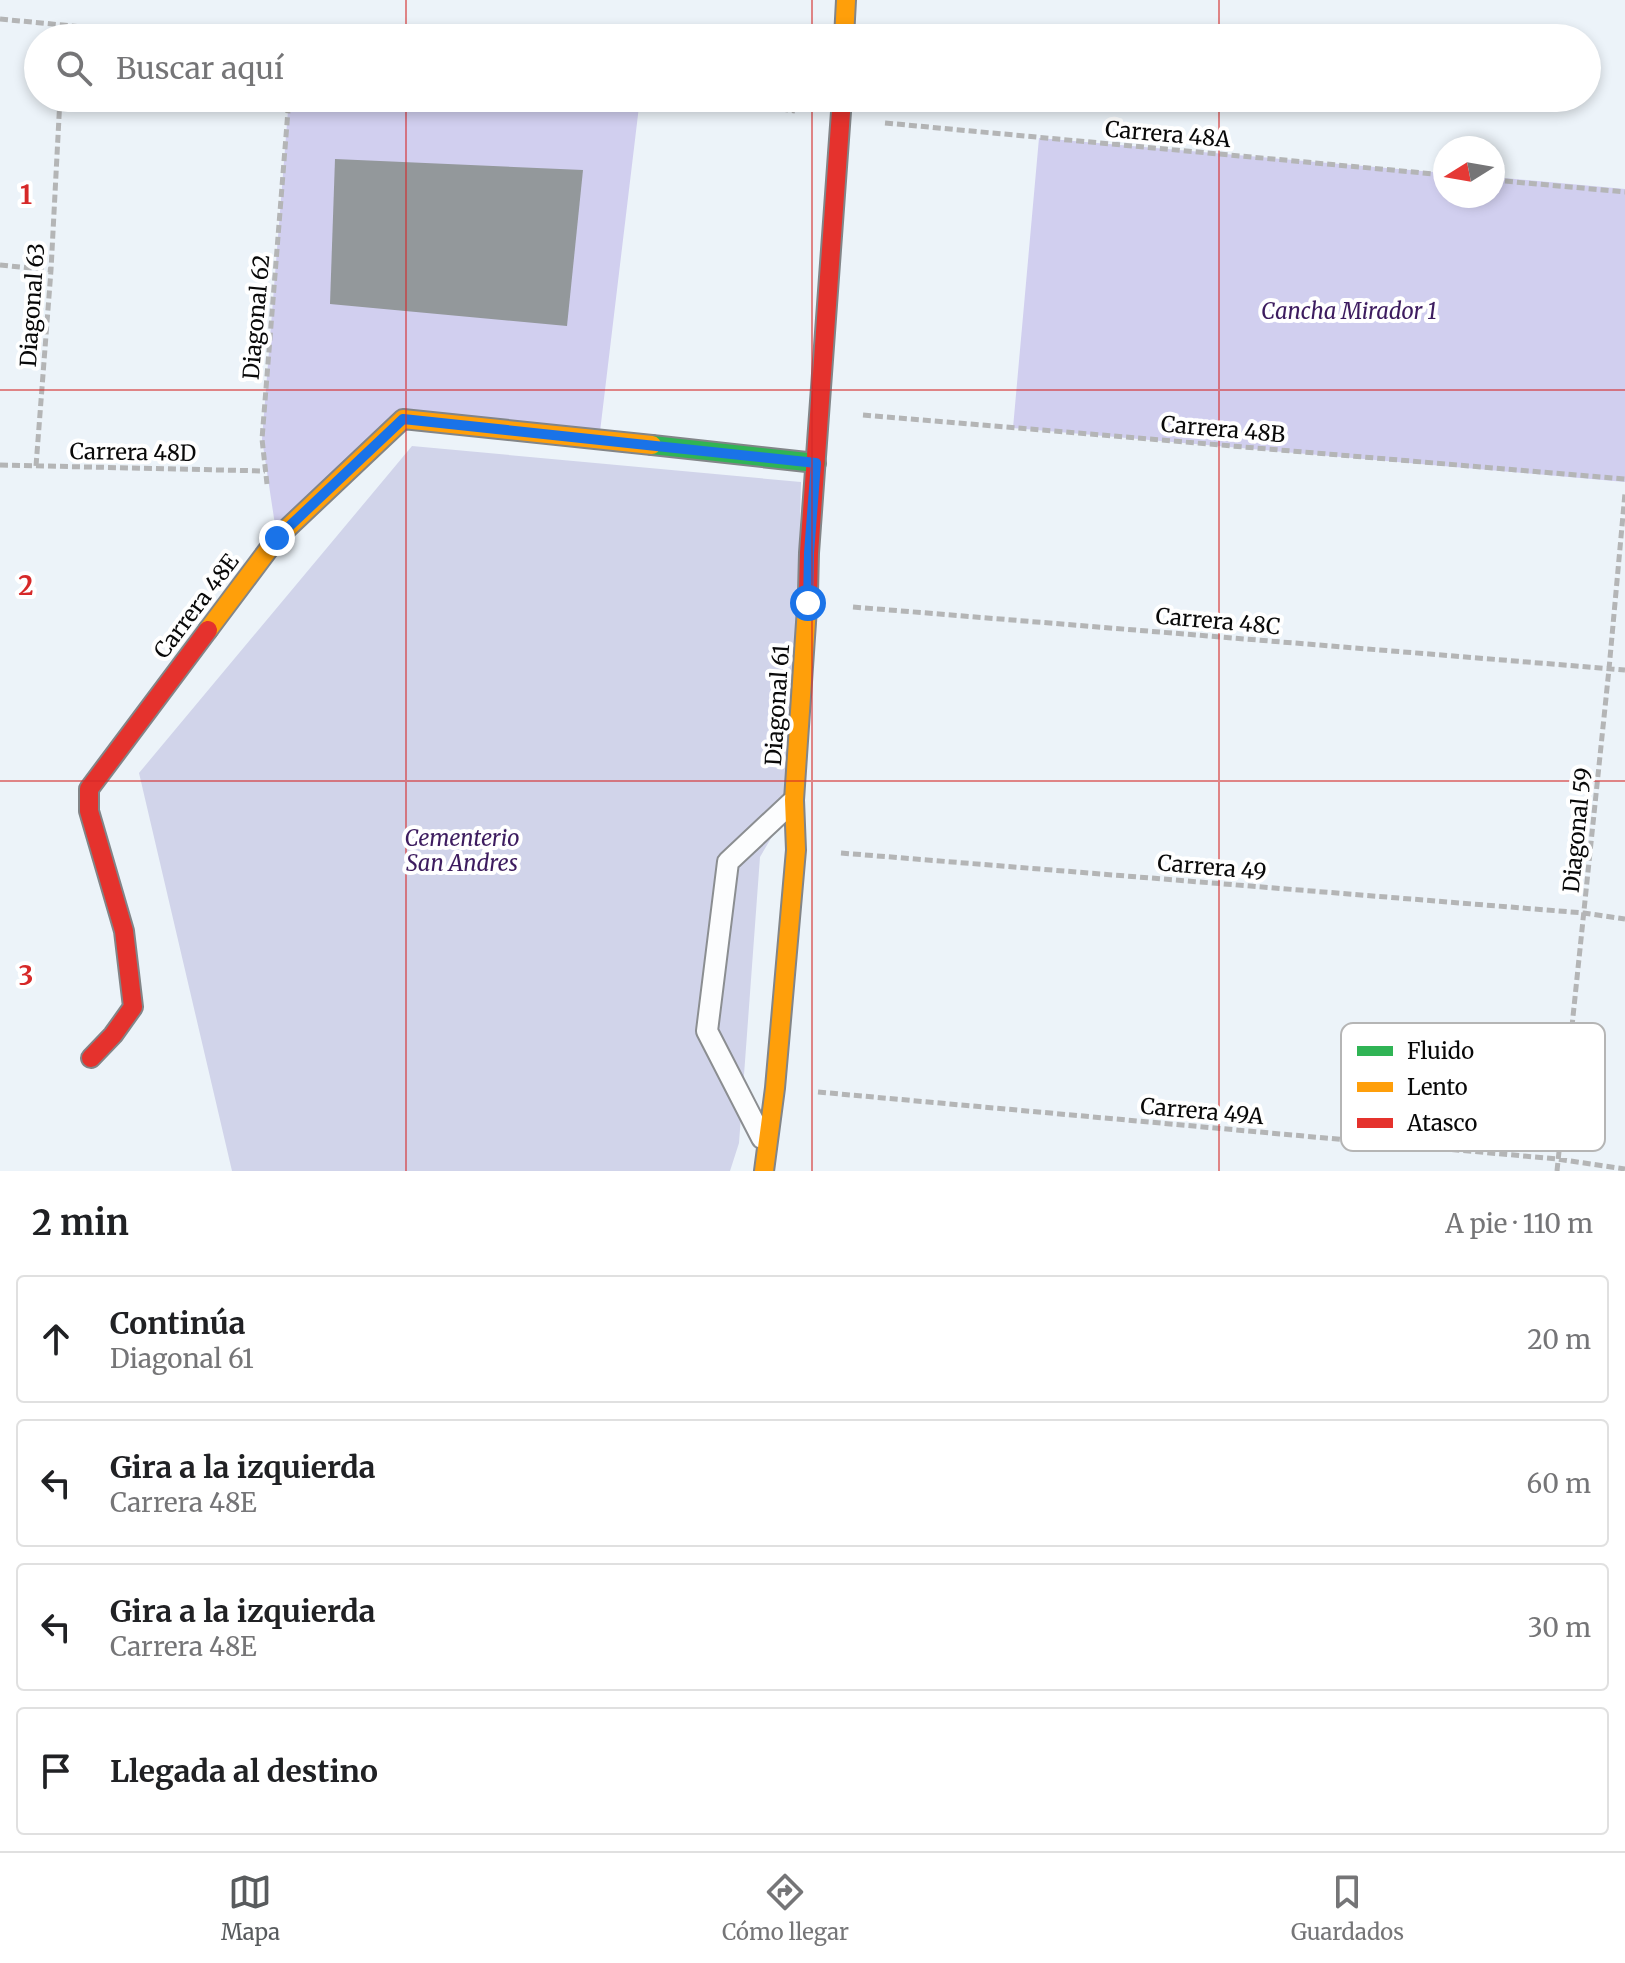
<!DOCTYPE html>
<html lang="es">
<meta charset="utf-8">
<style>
:root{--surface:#fff;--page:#f2f2f2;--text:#202124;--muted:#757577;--line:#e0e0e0;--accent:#585b5d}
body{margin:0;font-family:Merriweather,serif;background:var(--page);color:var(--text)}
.compass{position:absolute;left:1433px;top:136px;width:72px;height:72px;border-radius:50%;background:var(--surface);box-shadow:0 4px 12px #0003;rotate:259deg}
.stop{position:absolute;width:24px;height:24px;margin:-18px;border:6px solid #1a73e8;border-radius:50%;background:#fff}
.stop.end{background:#1a73e8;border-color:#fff;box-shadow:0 2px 8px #0008}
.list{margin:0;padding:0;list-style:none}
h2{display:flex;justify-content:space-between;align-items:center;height:104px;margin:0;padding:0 32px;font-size:34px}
h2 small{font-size:26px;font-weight:400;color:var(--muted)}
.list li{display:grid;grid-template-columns:52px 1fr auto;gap:24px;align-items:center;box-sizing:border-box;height:128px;margin:0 16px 16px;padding:0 16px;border:2px solid var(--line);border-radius:8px}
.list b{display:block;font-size:30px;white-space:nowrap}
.list p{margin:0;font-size:26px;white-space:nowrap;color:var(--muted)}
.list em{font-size:26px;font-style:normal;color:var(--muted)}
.icon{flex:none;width:44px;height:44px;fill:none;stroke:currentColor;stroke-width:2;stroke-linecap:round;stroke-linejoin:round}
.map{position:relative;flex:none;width:1625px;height:1171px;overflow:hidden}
.search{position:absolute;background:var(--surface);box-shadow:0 4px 12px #0003;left:24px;right:24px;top:24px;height:88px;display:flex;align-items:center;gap:20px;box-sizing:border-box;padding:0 28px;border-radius:44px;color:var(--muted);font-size:30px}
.sheet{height:680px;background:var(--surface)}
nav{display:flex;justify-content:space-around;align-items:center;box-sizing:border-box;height:112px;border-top:2px solid var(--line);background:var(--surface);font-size:22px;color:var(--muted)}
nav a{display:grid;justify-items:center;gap:4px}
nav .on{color:var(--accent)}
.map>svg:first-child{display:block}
</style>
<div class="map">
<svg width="1625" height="1171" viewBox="0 0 1625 1171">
<rect width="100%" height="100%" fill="#ecf3f9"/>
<path fill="#d1cfef" d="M289,98H640L599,440L403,419L277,538L262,439Z
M1039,138L1445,173V196H1493V177L1625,189V482L1013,428Z"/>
<path fill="#d1d4ea" d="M412,446L801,482L793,801L760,857L739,1143L730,1171H232L139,773Z"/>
<path fill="#93989b" d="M335,159L583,170L567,326L330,304Z"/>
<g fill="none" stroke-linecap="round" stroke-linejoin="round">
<g stroke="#8b8e91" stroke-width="24">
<path id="lane" d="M762,1138L707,1031L728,862L791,803"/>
</g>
<g stroke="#828588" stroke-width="22">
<path id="fast" d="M652,445L816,463"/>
</g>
<g stroke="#828588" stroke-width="22">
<path id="slow" d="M844,38L846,0
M208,630L277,538L403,419L652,445
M764,1171L775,1088L796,850L794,800L808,593"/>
</g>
<g stroke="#828588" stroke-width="22">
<path id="jam" d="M808,593L809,553L842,98
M91,1058L113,1035L133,1007L124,931L89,811V789L208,630"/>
</g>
<path stroke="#b4b5b6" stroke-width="5" stroke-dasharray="8 4" stroke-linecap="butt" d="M0,19L197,38
M64,38L65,26
M709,98L795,111
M885,123L1445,175
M1493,180L1625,192
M0,265L51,270
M863,415L1625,479
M0,465L265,471
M36,466L51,270L60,98
M267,484L262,439L289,98
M853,607L1625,670
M841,853L1584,913L1625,919
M818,1092L1557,1159L1625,1169
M1557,1171L1609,669L1625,493"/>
<use href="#lane" stroke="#fcfdfe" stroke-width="20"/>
<use href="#fast" stroke="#30b455" stroke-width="18"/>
<use href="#slow" stroke="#ff9f0a" stroke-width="18"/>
<use href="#jam" stroke="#e5322d" stroke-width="18"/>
</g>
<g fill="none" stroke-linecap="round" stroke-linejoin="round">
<path stroke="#1a73e8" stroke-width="10" d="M277,538L403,419L816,463L809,553L808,603"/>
</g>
<path fill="none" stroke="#d62828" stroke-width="2" stroke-opacity="0.55" d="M406,0V38M812,0V38M1219,0V38M406,98V1171M812,98V1171M1219,98V1171M0,390H1625M0,781H1625"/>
<g text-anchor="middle" stroke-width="8" stroke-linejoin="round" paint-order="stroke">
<g font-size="22" fill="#090909" stroke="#fff">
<text transform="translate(1168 134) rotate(5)" y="8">Carrera 48A</text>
<text transform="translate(32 305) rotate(-86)" y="8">Diagonal 63</text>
<text transform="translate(256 317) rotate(-85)" y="8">Diagonal 62</text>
<text transform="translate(1223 429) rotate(5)" y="8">Carrera 48B</text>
<text transform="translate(133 452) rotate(1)" y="8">Carrera 48D</text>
<text transform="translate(196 606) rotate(-53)" y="8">Carrera 48E</text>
<text transform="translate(1218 621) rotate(5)" y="8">Carrera 48C</text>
<text transform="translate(777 705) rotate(-86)" y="8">Diagonal 61</text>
<text transform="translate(1577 830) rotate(-84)" y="8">Diagonal 59</text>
<text transform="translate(1212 867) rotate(5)" y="8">Carrera 49</text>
<text transform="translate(1202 1111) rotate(5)" y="8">Carrera 49A</text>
</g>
<g font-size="22" font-style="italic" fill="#3d1c5f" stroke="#fff">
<text x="1349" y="319">Cancha Mirador 1</text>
<text x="462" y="846">Cementerio<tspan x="462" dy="25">San Andres</tspan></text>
</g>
</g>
<rect x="1341" y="1023" width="264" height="128" rx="12" fill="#fff" stroke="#b5b5b5" stroke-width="2"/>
<rect x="1357" y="1046" width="36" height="10" fill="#30b455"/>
<rect x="1357" y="1082" width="36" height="10" fill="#ff9f0a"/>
<rect x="1357" y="1118" width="36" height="10" fill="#e5322d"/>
<g font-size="22" fill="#090909">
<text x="1407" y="1059">Fluido</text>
<text x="1407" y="1095">Lento</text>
<text x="1407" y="1131">Atasco</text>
</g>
<g font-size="26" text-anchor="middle" font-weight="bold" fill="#d62828" stroke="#fff" stroke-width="8" stroke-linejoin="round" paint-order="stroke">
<text x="26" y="204">1</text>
<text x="26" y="595">2</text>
<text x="26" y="985">3</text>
</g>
</svg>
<svg class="compass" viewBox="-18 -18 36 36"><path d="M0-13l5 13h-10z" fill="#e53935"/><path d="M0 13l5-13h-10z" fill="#757577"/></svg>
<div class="stop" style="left:808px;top:603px"></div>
<div class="stop end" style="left:277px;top:538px"></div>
<div class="search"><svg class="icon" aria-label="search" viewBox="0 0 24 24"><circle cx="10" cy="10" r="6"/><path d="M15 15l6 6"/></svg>Buscar aquí</div>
</div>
<section class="sheet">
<h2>2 min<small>A pie · 110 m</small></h2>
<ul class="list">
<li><svg class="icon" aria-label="ahead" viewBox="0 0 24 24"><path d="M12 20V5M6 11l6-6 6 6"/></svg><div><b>Continúa</b><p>Diagonal 61</p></div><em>20 m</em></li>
<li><svg class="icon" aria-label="left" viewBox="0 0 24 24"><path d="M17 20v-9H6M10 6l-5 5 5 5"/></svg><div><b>Gira a la izquierda</b><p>Carrera 48E</p></div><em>60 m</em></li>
<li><svg class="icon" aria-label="left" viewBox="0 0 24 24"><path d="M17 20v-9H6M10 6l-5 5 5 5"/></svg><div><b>Gira a la izquierda</b><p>Carrera 48E</p></div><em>30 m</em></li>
<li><svg class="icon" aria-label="arrive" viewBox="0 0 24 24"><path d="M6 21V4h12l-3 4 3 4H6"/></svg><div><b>Llegada al destino</b></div></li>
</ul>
</section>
<nav>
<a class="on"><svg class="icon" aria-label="map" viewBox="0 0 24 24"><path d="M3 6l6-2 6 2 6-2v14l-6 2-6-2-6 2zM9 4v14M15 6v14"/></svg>Mapa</a>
<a><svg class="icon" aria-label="directions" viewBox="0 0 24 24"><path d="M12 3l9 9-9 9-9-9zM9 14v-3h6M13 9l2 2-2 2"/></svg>Cómo llegar</a>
<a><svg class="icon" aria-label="saved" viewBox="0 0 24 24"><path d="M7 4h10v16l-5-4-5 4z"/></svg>Guardados</a>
</nav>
